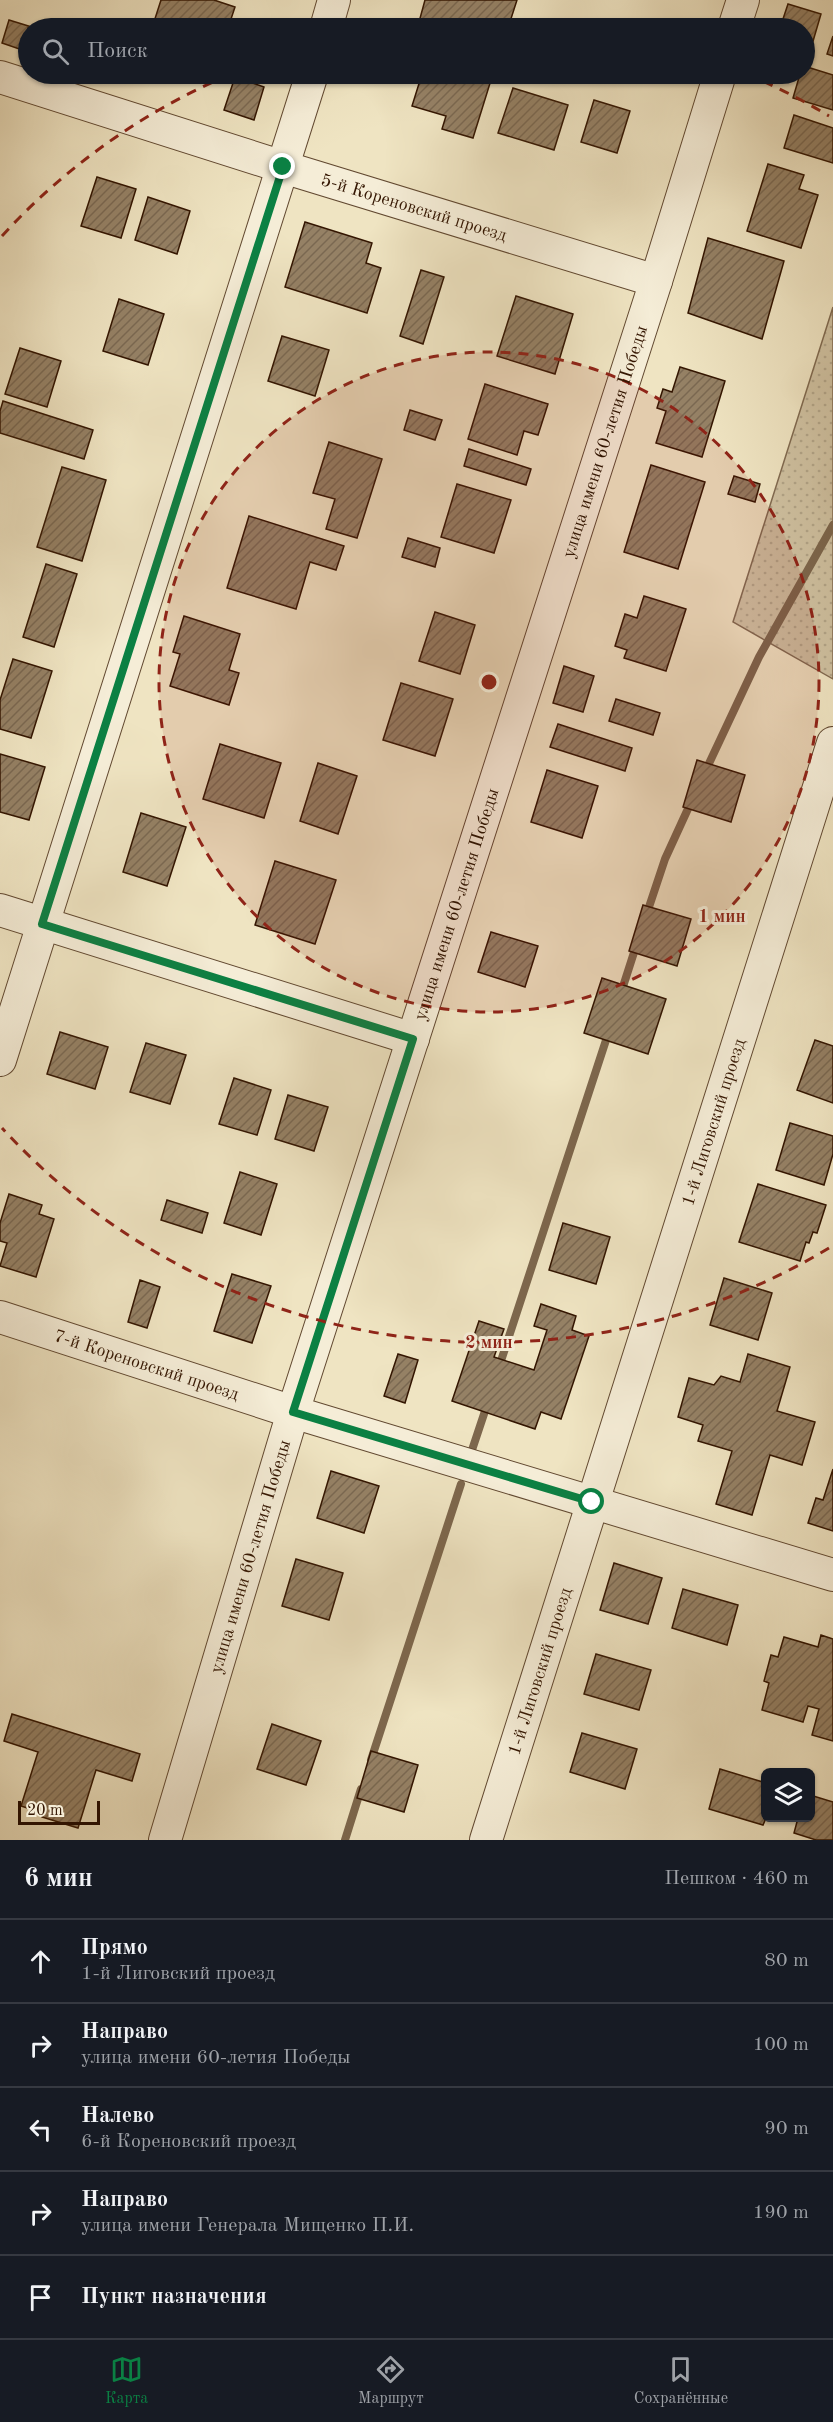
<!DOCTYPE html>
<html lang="ru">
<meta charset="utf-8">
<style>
:root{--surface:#171b24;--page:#20242c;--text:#f1f3f6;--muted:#9ea1a6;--line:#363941;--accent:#0b8043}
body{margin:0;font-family:"Old Standard TT",serif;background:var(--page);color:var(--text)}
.controls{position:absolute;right:18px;bottom:18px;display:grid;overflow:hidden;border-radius:9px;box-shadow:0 2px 4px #0004}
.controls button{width:54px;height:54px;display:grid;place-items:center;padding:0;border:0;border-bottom:2px solid var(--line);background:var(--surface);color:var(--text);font:30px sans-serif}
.scale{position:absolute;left:18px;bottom:15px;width:82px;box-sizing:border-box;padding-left:6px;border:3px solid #331501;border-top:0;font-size:16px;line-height:21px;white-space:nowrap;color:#331501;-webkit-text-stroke:4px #f5edd7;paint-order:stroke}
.stop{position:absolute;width:18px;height:18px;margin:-14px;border:4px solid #0b8043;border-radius:50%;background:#fff}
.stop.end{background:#0b8043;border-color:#fff;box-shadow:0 2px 6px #0008}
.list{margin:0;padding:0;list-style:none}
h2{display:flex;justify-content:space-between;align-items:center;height:78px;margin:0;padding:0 24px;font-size:26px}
h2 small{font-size:20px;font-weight:400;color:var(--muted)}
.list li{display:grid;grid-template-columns:39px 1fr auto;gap:18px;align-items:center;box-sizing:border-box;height:84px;padding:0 24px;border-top:2px solid var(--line)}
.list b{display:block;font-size:22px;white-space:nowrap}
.list p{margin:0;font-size:20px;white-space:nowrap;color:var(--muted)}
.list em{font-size:20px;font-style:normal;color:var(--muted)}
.icon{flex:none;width:33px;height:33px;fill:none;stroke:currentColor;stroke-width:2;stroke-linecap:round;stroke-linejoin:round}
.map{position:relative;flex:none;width:833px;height:1840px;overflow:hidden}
.search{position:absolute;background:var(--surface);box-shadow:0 2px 4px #0004;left:18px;right:18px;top:18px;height:66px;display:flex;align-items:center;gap:15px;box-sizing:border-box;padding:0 21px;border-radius:33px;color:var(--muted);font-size:22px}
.sheet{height:498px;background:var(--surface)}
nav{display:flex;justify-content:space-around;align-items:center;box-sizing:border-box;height:84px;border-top:2px solid var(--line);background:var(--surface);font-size:16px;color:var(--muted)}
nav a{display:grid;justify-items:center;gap:3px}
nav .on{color:var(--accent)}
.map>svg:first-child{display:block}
</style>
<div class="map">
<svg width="833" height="1840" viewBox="0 0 833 1840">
<defs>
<pattern id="grass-dots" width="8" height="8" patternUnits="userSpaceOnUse" patternTransform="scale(1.5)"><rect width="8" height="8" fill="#cfc1a1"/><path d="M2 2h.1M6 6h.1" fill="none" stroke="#b2a589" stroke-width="1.8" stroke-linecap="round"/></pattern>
<pattern id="building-hatch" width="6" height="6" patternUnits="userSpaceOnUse" patternTransform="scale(1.5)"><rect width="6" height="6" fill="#958165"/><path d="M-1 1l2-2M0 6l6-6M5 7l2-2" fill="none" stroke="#7a6851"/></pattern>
</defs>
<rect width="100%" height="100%" fill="#efe4c2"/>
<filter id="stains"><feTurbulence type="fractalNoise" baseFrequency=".00333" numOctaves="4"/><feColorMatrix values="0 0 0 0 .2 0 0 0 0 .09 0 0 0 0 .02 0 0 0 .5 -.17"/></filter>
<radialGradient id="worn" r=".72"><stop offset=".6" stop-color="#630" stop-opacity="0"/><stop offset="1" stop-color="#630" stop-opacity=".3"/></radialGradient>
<path fill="url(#grass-dots)" stroke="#816b51" stroke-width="1.5" d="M833,307V679L733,622Z"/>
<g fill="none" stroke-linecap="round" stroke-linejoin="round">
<path stroke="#7d674d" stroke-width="8" d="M705,772L759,657L833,525
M646,916L665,859L692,800
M620,996L637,943
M498,1370L609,1031
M472,1450L488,1402
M371,1760L461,1484
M345,1840L361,1789"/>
</g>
<path fill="url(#building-hatch)" stroke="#331501" stroke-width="1.5" d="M161,0H214L235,7L228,28H152Z
M425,0H517L508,28H439L419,22Z
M788,4L821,14L811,48L804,46V28H780Z
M9,20L35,28H28V52L2,43Z
M833,36V56L827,54Z
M804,66L833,75V110L793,98L800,74H804Z
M104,74H136L133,83Z
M422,74H471L491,80L473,138L442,129L446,116L412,106Z
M235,77L264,87L254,120L224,110Z
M513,88L568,105L554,150L498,133Z
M594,100L630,111L617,153L581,142Z
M794,115L833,128V163L784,148Z
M768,164L804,175L799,189L818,195L801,248L747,231Z
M97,177L136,189L121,238L81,226Z
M148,197L190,211L177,254L135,240Z
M305,222L372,243L366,263L381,268L367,313L285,287Z
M708,238L784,261L762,339L688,313Z
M421,270L444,277L423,344L400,336Z
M516,296L573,314L555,374L497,356Z
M119,299L164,314L148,365L103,351Z
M282,336L329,350L315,396L268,381Z
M20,348L61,361L47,407L5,394Z
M680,367L725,381L702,457L656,443L666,411L657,408L663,389L672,392Z
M485,384L548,404L538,435L524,431L517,455L468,439Z
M3,401L93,430L84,459L0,433V411Z
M410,410L442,420L435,440L404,430Z
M329,442L382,459L357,538L326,529L335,499L313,493Z
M469,449L531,469L526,485L464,466Z
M651,465L705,482L678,569L624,552Z
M62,467L106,480L82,561L37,547Z
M734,476L760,484L755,502L728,494Z
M457,484L511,500L494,553L441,537Z
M249,516L344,546L336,570L310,562L296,609L227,588Z
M408,538L440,548L435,567L402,557Z
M46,564L77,574L54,647L23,637Z
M644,596L686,609L666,671L624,658L627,650L615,646L625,614L637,618Z
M435,612L475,625L460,674L419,661Z
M184,616L240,634L229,670L239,673L229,705L170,686L180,654L173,652Z
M13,659L52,671L31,738L0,729V700Z
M564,666L594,676L583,712L553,703Z
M401,683L453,699L435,756L383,740Z
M616,699L660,713L653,735L609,721Z
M558,724L632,748L625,771L550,747Z
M220,744L281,763L264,818L203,799Z
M0,754L45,767L29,820L0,812Z
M697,760L745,775L731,822L683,807Z
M318,763L357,776L338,834L300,821Z
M547,770L598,786L582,838L531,822Z
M141,813L186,827L167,886L123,872Z
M275,861L336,880L315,944L255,925Z
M643,905L691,919L677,966L629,951Z
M491,932L538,946L525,987L478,972Z
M602,978L666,999L648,1054L584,1033Z
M60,1032L108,1047L95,1089L47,1074Z
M815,1040L833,1046V1103L797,1090Z
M146,1043L186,1055L170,1104L130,1092Z
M234,1078L271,1090L257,1135L219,1124Z
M288,1095L328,1107L314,1151L275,1139Z
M790,1123L833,1136V1154L824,1185L776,1170Z
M240,1172L277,1184L261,1235L224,1223Z
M758,1184L826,1205L817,1233L813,1232L809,1243L806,1242L800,1261L739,1242Z
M9,1194L42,1205L39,1214L54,1219L36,1277L0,1266L7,1243L0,1241V1223Z
M167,1200L208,1213L202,1233L161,1220Z
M563,1223L610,1237L596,1284L549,1270Z
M232,1274L271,1286L252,1343L214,1331Z
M724,1278L772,1293L758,1340L710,1325Z
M140,1280L160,1287L147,1328L128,1322Z
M541,1304L576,1316L572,1330L589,1336L561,1419L541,1412L535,1429L452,1401L479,1321L504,1329L494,1357L534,1370L547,1330L534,1326Z
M398,1354L418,1360L405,1403L384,1396Z
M748,1354L790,1367L777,1411L815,1422L802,1465L770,1455L752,1515L716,1504L732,1451L698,1441L703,1425L678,1417L689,1378L714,1385L721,1376L740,1382Z
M833,1469V1531L808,1523L816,1498L823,1500Z
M331,1471L379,1486L364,1533L317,1518Z
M296,1559L343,1573L329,1620L282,1606Z
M614,1563L662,1578L648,1624L600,1610Z
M683,1589L738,1605L727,1645L672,1628Z
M821,1635L833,1639V1741L812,1735L819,1709L808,1706L803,1722L762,1710L769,1683L764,1681L771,1655L778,1657L784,1637L818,1647Z
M596,1654L651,1670L639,1710L584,1694Z
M12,1714L140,1754L132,1781L96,1770L78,1828L42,1817L43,1813L21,1806L38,1752L4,1741Z
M272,1724L321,1741L306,1785L257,1769Z
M582,1733L637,1749L625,1789L570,1772Z
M371,1751L418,1765L404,1812L357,1798Z
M720,1769L766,1783V1818L763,1825L709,1809Z
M810,1795L833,1802V1840H816L794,1833L798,1818H810Z"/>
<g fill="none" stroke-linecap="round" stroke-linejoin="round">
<g stroke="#624931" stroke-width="34">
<g id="minor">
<path d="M326,28L334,0"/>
<path d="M734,28L743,0"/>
<path id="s1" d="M0,77L283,167L656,281"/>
<path d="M0,910L413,1039"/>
<path d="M0,1060L312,74"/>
<path id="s2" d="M0,1317L293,1412L833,1575"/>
<path id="s3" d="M165,1840L293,1412L656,281L720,74"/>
<path id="s4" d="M486,1840L833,743"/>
</g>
</g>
<use href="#minor" stroke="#f5edd7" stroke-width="32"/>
</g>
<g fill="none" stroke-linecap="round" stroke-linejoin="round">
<path stroke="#0b8043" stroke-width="8" d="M283,167L42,924L413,1039L293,1412L592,1502"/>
</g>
<circle cx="489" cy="682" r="330" fill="#8f2418" fill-opacity=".12"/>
<g fill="none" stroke="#8f2418" stroke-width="3" stroke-dasharray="10 8">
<circle cx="489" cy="682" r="330"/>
<path d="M829 1248A660 660 0 0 1 2 1128M2 236A660 660 0 0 1 231 74M397 28A660 660 0 0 1 581 28M747 74A660 660 0 0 1 829 116"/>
</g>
<g text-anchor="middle" stroke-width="6" stroke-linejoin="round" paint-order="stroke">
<g font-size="18" fill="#331501" stroke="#f5edd7">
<text dy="6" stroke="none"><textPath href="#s1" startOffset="434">5-й Кореновский проезд</textPath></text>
<text dy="6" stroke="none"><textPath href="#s3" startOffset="1466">улица имени 60-летия Победы</textPath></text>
<text dy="6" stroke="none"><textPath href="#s3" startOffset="980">улица имени 60-летия Победы</textPath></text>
<text dy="6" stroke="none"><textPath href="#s4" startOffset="753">1-й Лиговский проезд</textPath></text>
<text dy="6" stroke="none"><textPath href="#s2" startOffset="154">7-й Кореновский проезд</textPath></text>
<text dy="6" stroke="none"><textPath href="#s3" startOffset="296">улица имени 60-летия Победы</textPath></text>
<text dy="6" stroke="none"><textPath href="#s4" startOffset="177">1-й Лиговский проезд</textPath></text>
</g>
</g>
<circle cx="489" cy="682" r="9" fill="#8f2418" stroke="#f5edd7" stroke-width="3"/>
<g font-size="18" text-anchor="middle" font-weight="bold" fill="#8f2418" stroke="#f5edd7" stroke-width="6" stroke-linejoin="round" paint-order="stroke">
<text x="722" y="922">1 мин</text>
<text x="489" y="1348">2 мин</text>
</g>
<rect width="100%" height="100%" filter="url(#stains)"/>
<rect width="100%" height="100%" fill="url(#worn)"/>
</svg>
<div class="controls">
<button><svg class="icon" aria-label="layers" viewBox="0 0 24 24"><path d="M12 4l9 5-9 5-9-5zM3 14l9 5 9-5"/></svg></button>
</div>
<div class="scale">20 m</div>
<div class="stop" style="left:592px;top:1502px"></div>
<div class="stop end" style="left:283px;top:167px"></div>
<div class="search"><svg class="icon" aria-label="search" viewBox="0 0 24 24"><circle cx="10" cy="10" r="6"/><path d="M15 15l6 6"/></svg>Поиск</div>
</div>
<section class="sheet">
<h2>6 мин<small>Пешком · 460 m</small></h2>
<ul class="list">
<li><svg class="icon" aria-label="ahead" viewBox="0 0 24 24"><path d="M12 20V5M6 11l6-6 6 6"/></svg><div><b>Прямо</b><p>1-й Лиговский проезд</p></div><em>80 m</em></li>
<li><svg class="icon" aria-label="right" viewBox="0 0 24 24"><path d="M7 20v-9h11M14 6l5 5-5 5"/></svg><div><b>Направо</b><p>улица имени 60-летия Победы</p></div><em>100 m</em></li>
<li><svg class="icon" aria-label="left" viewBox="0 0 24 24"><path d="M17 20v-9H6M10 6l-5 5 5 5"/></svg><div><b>Налево</b><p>6-й Кореновский проезд</p></div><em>90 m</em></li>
<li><svg class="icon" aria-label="right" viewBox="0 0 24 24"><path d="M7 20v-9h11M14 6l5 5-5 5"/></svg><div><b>Направо</b><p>улица имени Генерала Мищенко П.И.</p></div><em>190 m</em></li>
<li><svg class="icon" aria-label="arrive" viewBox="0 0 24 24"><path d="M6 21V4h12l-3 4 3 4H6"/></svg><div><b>Пункт назначения</b></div></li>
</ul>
</section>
<nav>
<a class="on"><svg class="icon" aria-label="map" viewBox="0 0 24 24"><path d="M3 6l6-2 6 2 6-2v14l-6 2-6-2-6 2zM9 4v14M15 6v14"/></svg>Карта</a>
<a><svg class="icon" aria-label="directions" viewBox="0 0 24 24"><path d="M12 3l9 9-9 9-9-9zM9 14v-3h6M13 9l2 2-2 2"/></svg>Маршрут</a>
<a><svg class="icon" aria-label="saved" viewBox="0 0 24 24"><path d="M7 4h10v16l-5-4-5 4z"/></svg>Сохранённые</a>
</nav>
